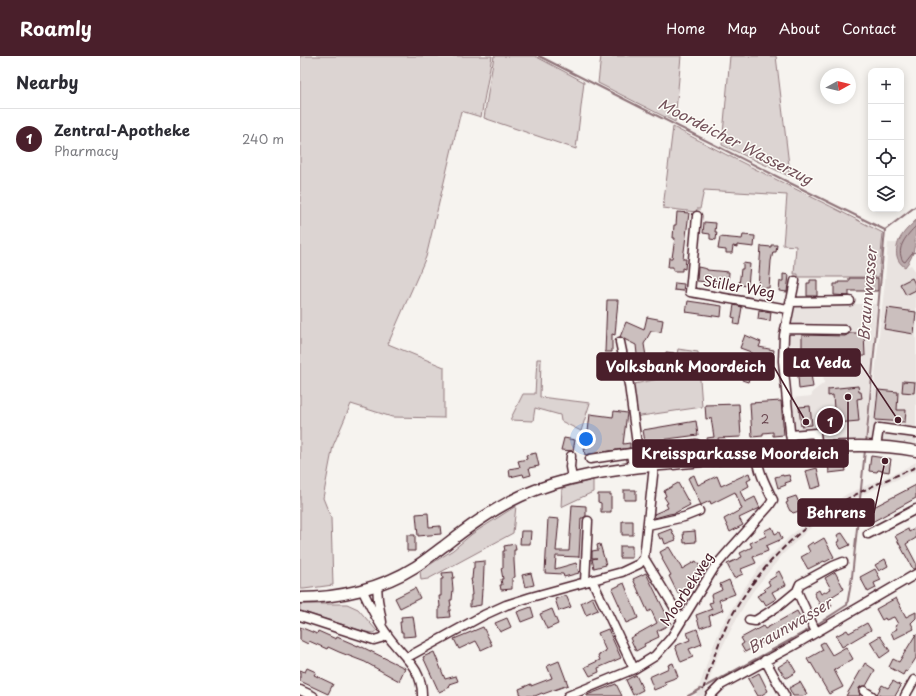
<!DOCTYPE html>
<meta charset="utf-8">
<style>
:root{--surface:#fff;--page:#f2f2f3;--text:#2b2b33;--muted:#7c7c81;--line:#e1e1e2;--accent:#4a1f2b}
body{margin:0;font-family:"Playpen Sans",sans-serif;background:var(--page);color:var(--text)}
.controls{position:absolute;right:12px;top:12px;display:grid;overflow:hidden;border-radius:8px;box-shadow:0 2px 10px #0003}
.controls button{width:36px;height:36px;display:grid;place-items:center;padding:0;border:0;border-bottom:1px solid var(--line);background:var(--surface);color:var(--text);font:20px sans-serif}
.compass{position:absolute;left:520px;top:12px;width:36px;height:36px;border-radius:50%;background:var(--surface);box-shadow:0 2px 10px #0003;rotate:82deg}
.you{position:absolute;left:286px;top:383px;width:14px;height:14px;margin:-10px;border:3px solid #fff;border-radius:50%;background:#1a73e8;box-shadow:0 0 0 6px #1a73e833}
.badge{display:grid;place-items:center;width:26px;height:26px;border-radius:50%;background:var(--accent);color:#fff;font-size:13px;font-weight:700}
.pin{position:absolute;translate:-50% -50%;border:2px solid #fff;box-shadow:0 1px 4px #0006}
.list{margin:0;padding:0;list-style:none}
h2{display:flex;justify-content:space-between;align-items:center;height:52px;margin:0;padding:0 16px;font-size:17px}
h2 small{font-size:13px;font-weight:400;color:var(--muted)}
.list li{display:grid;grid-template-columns:26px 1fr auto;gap:12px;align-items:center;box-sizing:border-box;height:60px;padding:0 16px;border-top:1px solid var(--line)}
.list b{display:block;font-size:15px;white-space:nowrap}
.list p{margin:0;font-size:13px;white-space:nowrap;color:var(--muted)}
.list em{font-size:13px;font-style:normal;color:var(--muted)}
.icon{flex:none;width:22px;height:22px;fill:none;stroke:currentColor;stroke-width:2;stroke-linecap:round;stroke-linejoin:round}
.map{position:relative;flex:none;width:616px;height:640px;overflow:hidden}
header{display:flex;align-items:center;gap:24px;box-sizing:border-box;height:56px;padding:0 20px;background:var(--accent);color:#fff}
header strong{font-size:19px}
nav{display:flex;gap:22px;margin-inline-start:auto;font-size:14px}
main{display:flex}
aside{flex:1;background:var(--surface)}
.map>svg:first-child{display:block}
</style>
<header>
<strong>Roamly</strong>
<nav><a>Home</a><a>Map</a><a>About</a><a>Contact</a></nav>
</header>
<main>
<aside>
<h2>Nearby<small></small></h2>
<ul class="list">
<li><span class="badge">1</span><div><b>Zentral-Apotheke</b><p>Pharmacy</p></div><em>240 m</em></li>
</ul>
</aside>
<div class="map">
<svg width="616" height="640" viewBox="0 0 616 640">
<rect width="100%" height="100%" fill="#f6f3ef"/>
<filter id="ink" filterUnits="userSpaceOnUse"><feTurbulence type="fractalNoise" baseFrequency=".025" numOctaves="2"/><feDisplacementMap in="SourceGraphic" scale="8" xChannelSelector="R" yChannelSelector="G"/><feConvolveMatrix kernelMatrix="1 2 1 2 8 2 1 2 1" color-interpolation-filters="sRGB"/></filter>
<g filter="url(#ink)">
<path fill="#e9e3e0" d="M588,187H598L596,192L605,211L611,209L616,216V387L568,383L585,225Z
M496,248H577L565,383L495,387L491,342L512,340V336L524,327L522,308H488L487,285Z
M616,406V415L562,439L508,474L484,497L453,535L438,560L417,601L404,640H396L411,596L421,571L443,534L459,512L490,480L520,456L547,438L600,415Z"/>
<path fill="#dcd4d2" stroke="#937a7e" d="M0,0H192L181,61L161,55L126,201L88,288L144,311V362L92,361L51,348L33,390L23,442L31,462L33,529L4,533H0Z
M194,0H235L284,26L276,93L184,62Z
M301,0H381L375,66L298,27Z
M430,0H476L489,109V120L422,89Z
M373,71C442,108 514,141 583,177L579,221H498V218H494L496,190L483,189L487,139L404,134L400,153H397L396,156L363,152Z
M378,293L398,296L402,351L334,361L329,329L373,320Z
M237,303H241L240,341L290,347L281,375L261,365L260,359L235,352L233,365L210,364L223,338H235Z
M293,424V436L261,451L262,432Z
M216,450L213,477L128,523L121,524L120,515L153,494L172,478Z
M0,548H47L58,553L77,575L74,577L66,576L0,555Z"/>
<path fill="#bbabac" stroke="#8e7378" d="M616,164C616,182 616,199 605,211C593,204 595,188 603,178C606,173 612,169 616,164Z"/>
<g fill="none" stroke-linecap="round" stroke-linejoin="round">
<path stroke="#77575f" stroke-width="1" d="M616,170C607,179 595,192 603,205L605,206L612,197L616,196"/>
<path stroke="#8e7378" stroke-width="2" d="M239,0L488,126L585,174L616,150
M566,387L585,174
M516,569L547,549L552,521L565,394
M407,630L512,572
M388,640L401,633"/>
</g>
<path fill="#cbbfbe" stroke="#4a1f2b" d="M377,156L389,157L383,203H386L385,213L382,212V215H373V211H368L369,202H372L375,182H373L374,169H376Z
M404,166L416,167L415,176H417L416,184L410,183V178L403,177Z
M443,179L455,180L454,191L437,189V191L433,190L432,197H426V194L418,193L420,181L442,183Z
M471,189H477L476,196H473L471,205L469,232L458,231L461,190L471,191Z
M443,207L450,208L448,230L439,229L441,213H443Z
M398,211L407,213V214L429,216L428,228L397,225Z
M483,218L489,219L487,236L479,235L480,225H483Z
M549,222H578V235H549V240L534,239V228H538V226H549Z
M612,222L616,230V234L606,239L600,228Z
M510,224H517V240H507V227H510Z
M375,227L384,228L383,235L374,234Z
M307,244H318L315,279L312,278V296H305Z
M388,245L422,250L421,261L386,256Z
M434,249L442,251L439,269L434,268L435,262L432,261Z
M587,252L616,256L614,278L584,273Z
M459,254L471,256L470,265L458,263Z
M347,261L363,264L361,276L351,275L344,288L349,319L335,321L333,309L338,308L336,289L320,281L326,266L344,274Z
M550,277H564L565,300L511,301V299H502V279L545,280Z
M445,279L461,286L459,291L474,294L472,308L466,307L463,317L452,314L448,326L442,324L451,296L440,292Z
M366,296L374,297L372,318H364Z
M511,318L513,331L499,333L498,320Z
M603,325L615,326L614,337L602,336Z
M558,330L559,336H561L562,342L557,343L559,365L525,368L523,354L534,353L533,339L528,340V333Z
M578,334L598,336L597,354H606L605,366L575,364Z
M481,345L484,379L473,380V376L463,377V380L452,381L450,347Z
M439,348L441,381L418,382L419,390L408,391L407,382L414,381L411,362L406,363L405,349Z
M510,350L512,369L501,370L499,351Z
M314,355L327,357L323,388L330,387V392L285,399L284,393H286L290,358L313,361Z
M396,365L398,379L345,386L343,374Z
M264,382L275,384L273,395L261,394Z
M236,397L239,410L229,412L231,419L224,421L223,418L210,421L209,413L220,411L218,405L227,403L226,399Z
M571,400L591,403L589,416L578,414L577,416L569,415Z
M544,403L546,415L529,417L528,405Z
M517,412L521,430L511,433L506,415Z
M449,417L451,423L447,425L449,430L440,435L445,446L455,441L460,452L439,462L443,469L430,476L424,463L442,453L435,436L411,448L410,445L401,449L388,422L394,419L398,429L417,420L421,430Z
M483,419V420L489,419L491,425L485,427L486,429L478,432L475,421Z
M378,427L390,449L375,457L369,458L355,462L354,458L368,452L366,448L368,447L364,441L366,440L364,435Z
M616,429V442L572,466L566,455Z
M324,434H336V444H324Z
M298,438H311V456H301V447L298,446Z
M496,440L499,447L505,445L510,457L502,461L499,455L493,457L491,455H490L486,447L488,446L487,443Z
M272,449L286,450V460L283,462H281L279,501L256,500L255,513L276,507L279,517L264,521L263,518L245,517L248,462L259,463L256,495H269Z
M128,457L129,471L140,470L141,478L118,480L116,458Z
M322,465H333V479H322Z
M472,471L475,478L479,476L482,483L466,490L468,495L453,501L456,507L441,513L443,518L434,522L427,508L442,501L440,497L452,491L450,487L466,480L464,475Z
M616,472V482L606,488L616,507V513H613L595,480L608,473L609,476Z
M371,473L376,484L365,488L363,482L360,483L358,478Z
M221,475H231L230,488H220Z
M395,475L396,486L384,487L383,476Z
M542,477L550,489L541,493L537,486L540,485L537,479Z
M107,479H115V495H107Z
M524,482L534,501L525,506L524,505L508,513L501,501L510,496L507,490L513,486L514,488Z
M215,488L216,494H214V505L215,521L212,522V533L201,534L200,529H202L201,523H203L201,512H203V495H205L204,490Z
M300,488L306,509L294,512L292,503L297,502H292V495L298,494L297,489Z
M320,490H332V502H320Z
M369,491L382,513L396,505L403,515L388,524L392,531L378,538L369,520L371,519L362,503L363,502L360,496Z
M585,503L588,510L579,515L575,509Z
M185,505V510L184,511L183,533H182L181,549L170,551V545H171V539H172L171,528H172L171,523H172L173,512H174V506Z
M575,513L581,524L574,527L576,532L568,536L560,521Z
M479,515L486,529L472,536L476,543L466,549L463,544L461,545L457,540L466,535L464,533L470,529L468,525L476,520L475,518Z
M153,516L154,522H152L153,533L152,544H150L151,550H150V555H149L150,561L139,562V551H140L139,540H141V523H143L142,517Z
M535,516L544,533L528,543L532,550L523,555L514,537L519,534L521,538L531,533L525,522Z
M231,517L234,529L225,531L222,519Z
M346,517L371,568L357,575L359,581L344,588L345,590L336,595L330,582L357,567L351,554L348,556L333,523Z
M429,524L435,538L419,544L423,554L409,560L411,568L400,572L396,559L412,553L409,547L413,546L411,539L422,534L420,528Z
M324,527L338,562L326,567L320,553H321L312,533Z
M115,532L120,542L100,552L95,542Z
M266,539L271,551L259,555L255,543Z
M292,541L298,554L286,559L281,547Z
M596,542L606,561L616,556V562L611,567L614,573L594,583L591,576L597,573L595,570L598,568L594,561L586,564L585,562L582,564L576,553Z
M231,551L234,561L221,566L217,556Z
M252,553L258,568L247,573L240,558Z
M497,555L503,566L445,596L441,589L444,587L441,582L463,570L465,573Z
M113,560L116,580L103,581V576H101L100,566H102L101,561Z
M207,562L211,571L200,576L195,567Z
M567,567L571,574L542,591L536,580L547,574L549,577Z
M0,571L17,578L18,575L36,583L37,581L58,590V589L105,612L99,625L65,606L39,596L28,591L27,593L9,585L8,588L0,584Z
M183,571L192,589L181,594L176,585L159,593L154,583Z
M308,573L321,602L298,612L299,616L290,620L285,611L300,604L298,599L306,595L298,577Z
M397,573L402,588L389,593L393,601L381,606L375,590L390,584L387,577Z
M616,578V602L607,616L605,615L603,619L589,611L593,603L599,606Z
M580,580L590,595L580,602L570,586Z
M524,586L532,599L546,591L553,603L534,614L543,631L529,638L511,607L510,608L507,603L523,594L520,588Z
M134,596L145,623L156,620L158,625L149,628L150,631L139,636L123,601Z
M489,604L496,616L486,622L478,611Z
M259,605L268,629L243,638L242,637L235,640H221L219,633L231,628V630L252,622L247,610Z
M373,607L378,621L364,626L366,629L354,634L349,621L369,612L368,609Z
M565,607L575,614L566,630H562L559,632V635L560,640H546Z
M7,612L16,616L14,619L33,628L28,638L0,625V614L5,616Z
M459,617L468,635L460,640H458L448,623Z
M336,619L343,634L333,639L326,624Z
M593,625L601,630L595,640H581L577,638L582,629L588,632Z
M500,626L507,638L503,640H493L489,632Z
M316,628L322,640H287V639Z"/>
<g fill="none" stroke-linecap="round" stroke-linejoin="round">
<g stroke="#4a1f2b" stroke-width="11">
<path id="minor" d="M397,160L390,236L488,253
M490,246L550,245
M485,273L545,274
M320,286L329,329L340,411
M490,379L516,377L518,393
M576,390L579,372L616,377
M492,395L483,305L484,279L495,225
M338,399L374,391L396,388
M271,400L270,411L272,422
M290,403L331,397L333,412
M348,469L384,461L399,455
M568,478L616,453
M344,502L382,564
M292,524L334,613
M285,526L288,465
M77,529L78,544L82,566
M62,533C69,548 76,563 86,577C100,599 123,611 122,640
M497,535L500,528L533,510L543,506
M0,560L74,584L81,582L86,578
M449,564L455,565L480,549L497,535L516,576
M106,602L184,559L206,549L231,541L322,516L339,508L344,502L354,410
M465,604L485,640
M0,634L13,640
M564,635L572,640
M268,640L334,613L355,600L371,582L414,512L426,498L469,450L473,444C466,430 458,415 457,399
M410,640L421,629L491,591L616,518
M605,640L614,624"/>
</g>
<g stroke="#4a1f2b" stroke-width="13">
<path id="major" d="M0,542C39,542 82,532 115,511C125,505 134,497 144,490C168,471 193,453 221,440C265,420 312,414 360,409C385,407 410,404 434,401C494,395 557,383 616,395"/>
</g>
<use href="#minor" stroke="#fdfcf7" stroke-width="8"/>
<use href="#major" stroke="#fdfcf7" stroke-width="10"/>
<path stroke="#4a1f2b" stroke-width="2" stroke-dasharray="6 3" stroke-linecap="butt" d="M403,634C411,610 418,586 430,563C455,516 497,473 542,446C566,432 591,422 616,411"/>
</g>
</g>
<g text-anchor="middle" stroke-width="3" stroke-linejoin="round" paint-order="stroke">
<g font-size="12" fill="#6a4750">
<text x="465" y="368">2</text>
</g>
<g font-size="14" fill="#4a1f2b" stroke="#fdfcf7">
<text transform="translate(439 231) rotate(10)" y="5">Stiller Weg</text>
<text transform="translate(387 533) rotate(-57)" y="5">Moorbekweg</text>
</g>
<g font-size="15" font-style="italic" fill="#725058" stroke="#fdfcf7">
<text transform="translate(435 86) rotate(27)" y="5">Moordeicher Wasserzug</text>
<text transform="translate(568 238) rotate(-85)" y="5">Braunwasser</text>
<text transform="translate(490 570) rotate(-30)" y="5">Braunwasser</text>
</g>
</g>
<path fill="none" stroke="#4a1f2b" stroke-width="1.5" d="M598 364L560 307M506 366L474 311M548 341L548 398M585 405L574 457"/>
<g fill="#4a1f2b" stroke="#fdfcf7" stroke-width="1.5">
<circle cx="598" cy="364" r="4"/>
<circle cx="506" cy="366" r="4"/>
<circle cx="548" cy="341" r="4"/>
<circle cx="585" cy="405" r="4"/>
</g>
<g fill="#4a1f2b" stroke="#4a1f2b" stroke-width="1.5">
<rect x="484" y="293" width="76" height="27" rx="4"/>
<rect x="297" y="297" width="177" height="27" rx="4"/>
<rect x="333" y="384" width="215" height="27" rx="4"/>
<rect x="498" y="443" width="76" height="27" rx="4"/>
</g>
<g font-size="15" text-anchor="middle" font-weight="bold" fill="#fff">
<text x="522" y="312">La Veda</text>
<text x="386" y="316">Volksbank Moordeich</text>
<text x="440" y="403">Kreissparkasse Moordeich</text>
<text x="536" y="462">Behrens</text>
</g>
</svg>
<div class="controls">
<button>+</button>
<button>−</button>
<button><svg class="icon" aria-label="locate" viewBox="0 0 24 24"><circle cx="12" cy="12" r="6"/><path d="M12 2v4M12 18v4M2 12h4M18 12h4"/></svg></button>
<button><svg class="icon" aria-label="layers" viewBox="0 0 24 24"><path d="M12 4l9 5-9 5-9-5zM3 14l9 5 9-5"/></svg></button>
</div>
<svg class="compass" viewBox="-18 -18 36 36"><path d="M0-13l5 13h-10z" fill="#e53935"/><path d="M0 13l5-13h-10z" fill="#7c7c81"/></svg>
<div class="you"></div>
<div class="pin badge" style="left:530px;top:365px">1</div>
</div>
</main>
